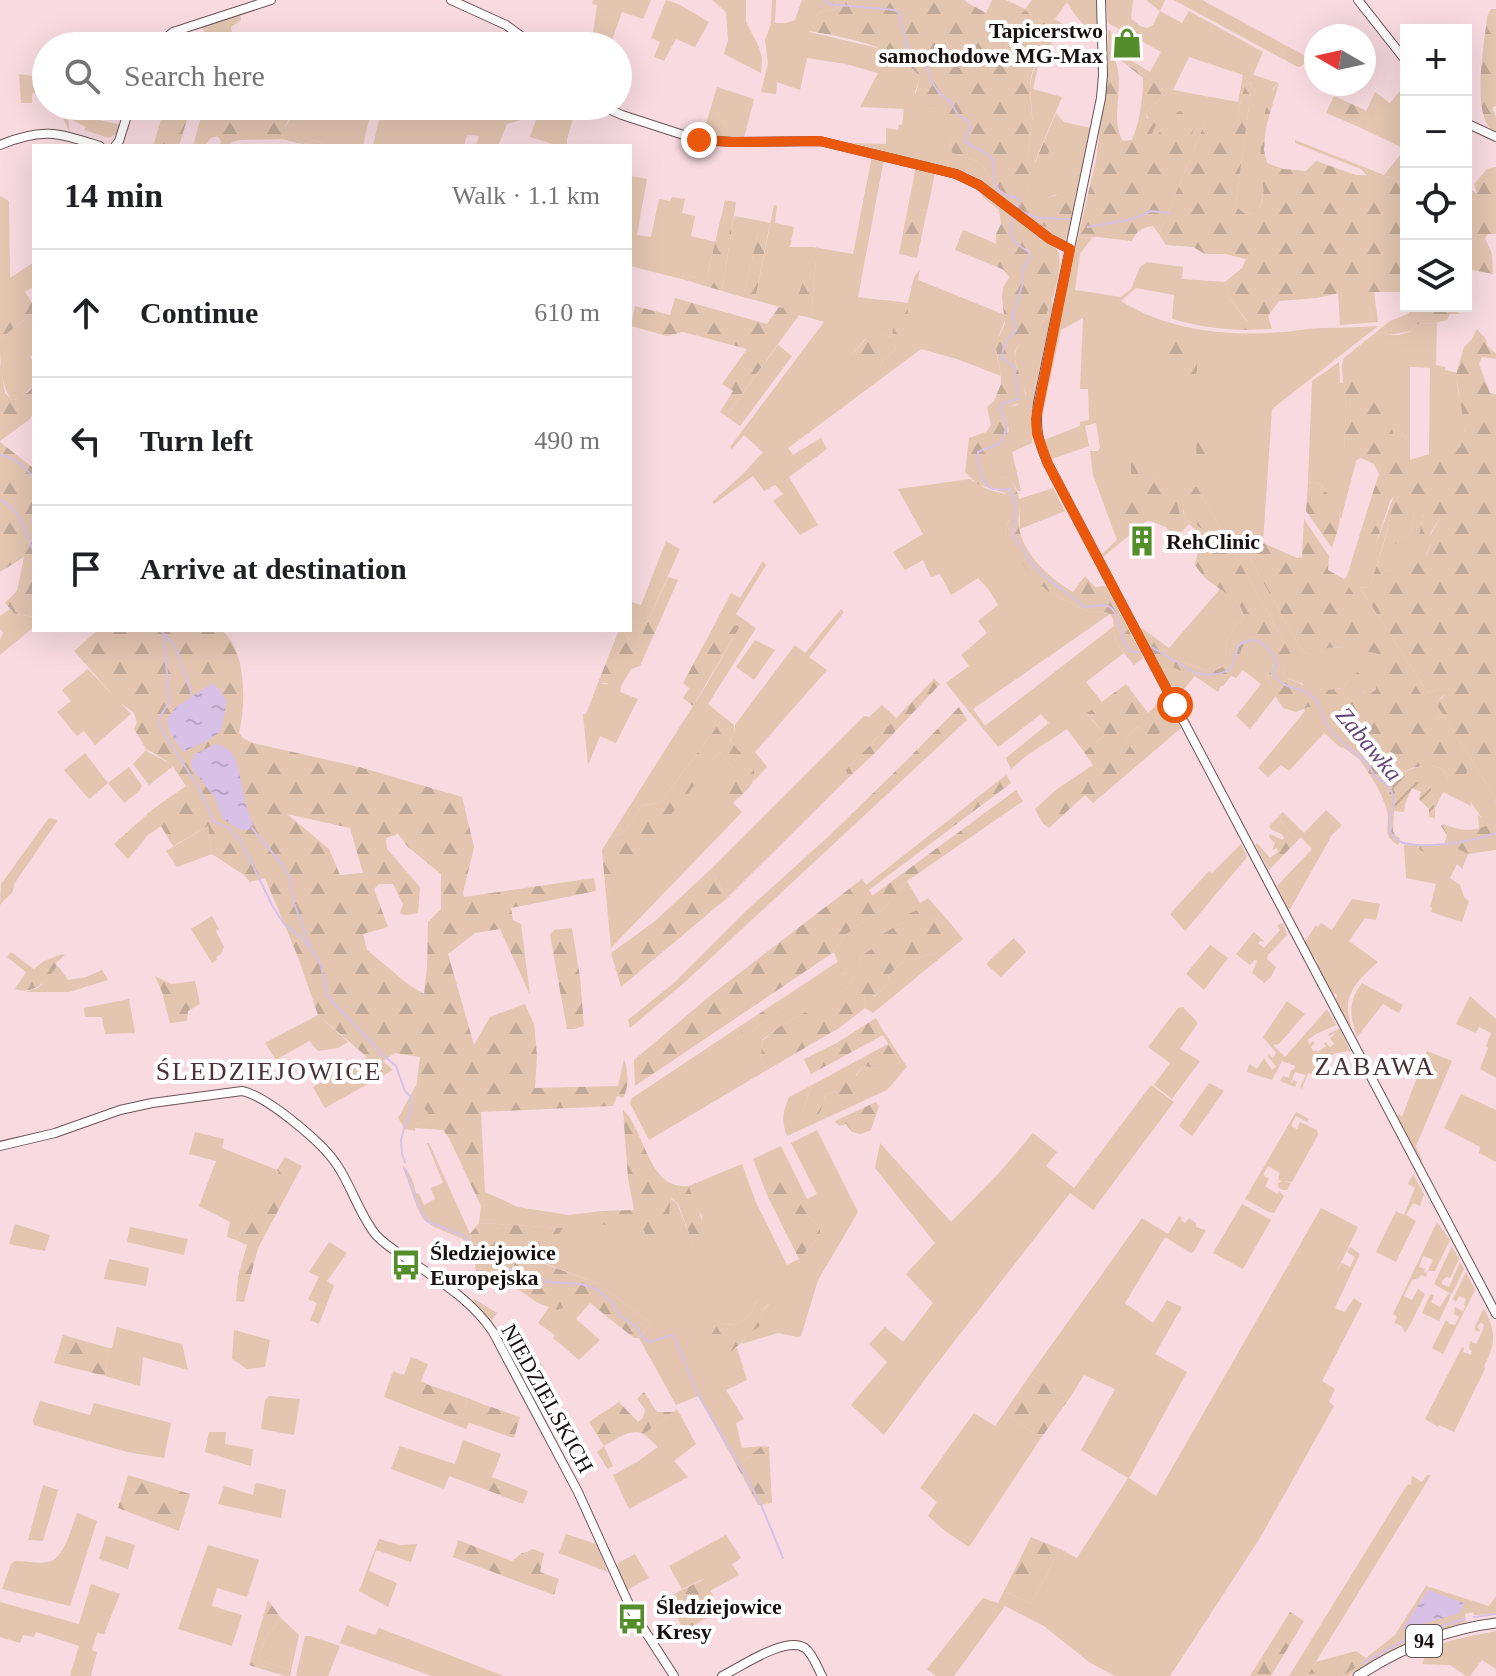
<!DOCTYPE html>
<meta charset="utf-8">
<style>
:root{--surface:#fff;--page:#f2f2f2;--text:#202124;--muted:#757577;--line:#e0e0e0}
body{margin:0;font-family:Georgia,serif;background:var(--page);color:var(--text)}
.controls{position:absolute;right:24px;top:24px;display:grid;overflow:hidden;border-radius:0px;box-shadow:0 8px 32px #0002}
.controls button{width:72px;height:72px;display:grid;place-items:center;padding:0;border:0;border-bottom:2px solid var(--line);background:var(--surface);color:var(--text);font:40px sans-serif}
.compass{position:absolute;left:1304px;top:24px;width:72px;height:72px;border-radius:50%;background:var(--surface);box-shadow:0 8px 32px #0002;rotate:279deg}
.stop{position:absolute;width:24px;height:24px;margin:-18px;border:6px solid #ea580c;border-radius:50%;background:#fff}
.stop.end{background:#ea580c;border-color:#fff;box-shadow:0 2px 8px #0008}
.list{margin:0;padding:0;list-style:none}
h2{display:flex;justify-content:space-between;align-items:center;height:104px;margin:0;padding:0 32px;font-size:34px}
h2 small{font-size:26px;font-weight:400;color:var(--muted)}
.list li{display:grid;grid-template-columns:52px 1fr auto;gap:24px;align-items:center;box-sizing:border-box;height:128px;padding:0 32px;border-top:2px solid var(--line)}
.list b{display:block;font-size:30px;white-space:nowrap}
.list em{font-size:26px;font-style:normal;color:var(--muted)}
.icon{flex:none;width:44px;height:44px;fill:none;stroke:currentColor;stroke-width:2;stroke-linecap:round;stroke-linejoin:round}
.map{position:relative;flex:none;width:1496px;height:1676px;overflow:hidden}
.search{position:absolute;background:var(--surface);box-shadow:0 8px 32px #0002;left:32px;top:32px;width:600px;height:88px;display:flex;align-items:center;gap:20px;box-sizing:border-box;padding:0 28px;border-radius:44px;color:var(--muted);font-size:30px}
.panel{position:absolute;background:var(--surface);box-shadow:0 8px 32px #0002;left:32px;top:144px;width:600px;height:488px;border-radius:0px}
.map>svg:first-child{display:block}
</style>
<div class="map">
<svg width="1496" height="1676" viewBox="0 0 1496 1676">
<defs>
<pattern id="forest-firs" width="22" height="20" patternUnits="userSpaceOnUse" patternTransform="scale(2)"><rect width="22" height="20" fill="#e3c5b0"/><path d="M5 1l3.5 6h-7zM16 11l3.5 6h-7z" fill="#c2a896"/></pattern>
<pattern id="garden-furrows" width="10" height="10" patternUnits="userSpaceOnUse" patternTransform="scale(2)"><rect width="10" height="10" fill="#e3c5b0"/><path d="M-1 1l2-2M0 10L10 0M9 11l2-2" fill="none" stroke="#c2a896"/></pattern>
<pattern id="water-ripples" width="26" height="14" patternUnits="userSpaceOnUse" patternTransform="scale(2)"><rect width="26" height="14" fill="#d9c0e6"/><path d="M2 4q2-2 4 0t4 0M15 11q2-2 4 0t4 0" fill="none" stroke="#baa4c4"/></pattern>
</defs>
<rect width="100%" height="100%" fill="#f8dae0"/>
<path fill="#e3c5b0" fill-rule="evenodd" d="M593,0H651L643,19L622,12L612,40L593,33L597,5L592,4Z
M666,0L680,5L709,22L695,47L676,39L664,61L654,57L660,42L651,38Z
M712,0H746V22L759,47L762,58L761,73L724,54L728,40L726,12Z
M772,0H776L775,23H786L795,20L802,0H834L839,3L837,9L817,13L813,29L809,32L882,49L902,60L920,77L915,92L925,112L938,111L954,119L950,143L952,153L976,161L983,166L995,188L1010,196L1020,212L975,177L967,173L851,143L886,144V128L898,130L899,125H902L904,109L860,107L878,73L846,64L807,58L800,90L777,82L776,94L761,92L768,63L765,40L771,24Z
M992,0H1006L1025,9L1032,0H1097L1098,40L1076,16L1067,2L1055,19L1048,24L1042,21L1025,10L1009,25H998L984,18Z
M1106,0H1133L1131,18L1140,26L1147,28L1153,25L1160,11L1146,0H1165L1160,11L1182,23L1189,11L1263,52L1253,75L1279,83L1273,88L1261,156L1264,186L1263,196L1261,204L1256,212L1246,215L1239,209L1236,202L1252,84L1250,83L1241,100L1237,125L1207,118L1159,234L1153,226L1135,153L1152,133L1146,112L1167,93L1146,75L1115,58L1110,53L1108,61V30L1111,31L1112,49L1150,72L1161,52L1108,23ZM1189,57L1243,75L1238,102L1173,90Z
M1174,0H1202L1311,59L1300,67L1296,66Z
M240,13L241,20L231,27L233,37L241,43L242,32L243,46H205L203,25Z
M1039,61L1033,89L1062,97L1034,164L1029,162C1026,148 1031,137 1032,124C1034,99 1023,86 1039,61Z
M37,63L46,65V81L42,93H32V103H21L19,74L33,76Z
M1406,83V184L1386,176L1368,177L1361,169L1295,143V140L1384,175L1405,149L1359,127L1375,92L1390,103Z
M717,87L754,99L744,138L702,137Z
M67,106H94L90,118L122,125L119,134L117,133L109,138L84,130L86,127L68,118L70,133L63,118Z
M288,106H372L363,146H320L321,142L311,140L309,144L298,142L297,134H287L285,127L291,118Z
M381,106H394L393,112L411,114L412,106H448L445,114L462,120L468,106H528L524,119L507,124L498,146H476L479,136L467,135L464,146H373L382,107Z
M541,106H547L568,113L571,106H577L567,139V146H559L530,137Z
M1064,122L1091,128L1068,234L1066,239L1061,242L1034,223L1057,194L1039,201L1031,199L1025,182L1037,171Z
M872,156L884,159L858,297C876,300 890,300 908,303L914,277L920,269L918,280L1005,315C1005,326 999,332 997,341C994,353 1000,365 1001,376L957,359L921,349L788,448L793,455L821,438L827,449L789,477L818,525L800,535L773,501L783,494L775,485L764,491L753,476L714,504L712,502L744,473L763,452L744,435L732,449L730,447L824,322L811,318L816,260H810L794,311L755,300L774,205L777,206L775,223L794,227L790,247H813L853,254ZM897,312L902,337L897,342L895,350L883,360L879,369L851,355L866,338V335L856,330L892,337Z
M916,166L935,173L927,211L908,207Z
M630,176L647,179L637,235L651,237L659,199L670,201L672,197L685,199L682,213L695,216L691,236L715,242L706,281L683,274L682,279L630,266Z
M0,196L9,201L10,278L34,262V286L25,292L31,302L0,321Z
M734,216L761,221L743,297L722,291Z
M963,230L997,244L995,266L955,250Z
M1078,237L1092,238L1080,254L1075,290L1121,297L1131,289L1140,267L1147,262L1183,267L1182,279L1225,282L1229,297L1247,322L1244,330C1218,329 1197,326 1172,319L1174,295L1136,288L1121,301C1170,331 1228,337 1284,332C1297,331 1309,328 1322,328C1341,328 1360,327 1378,326L1272,409L1263,543L1254,547L1240,541L1302,651L1308,654H1318L1326,648L1343,647L1373,627L1344,579L1347,576L1368,508V516L1376,525V544L1395,493C1390,525 1380,557 1369,587L1360,588L1428,693L1439,689L1448,692L1435,702L1490,789L1496,804V828L1494,822L1479,829L1478,815L1482,818L1470,801L1471,806L1443,792L1435,809L1431,788L1400,774C1416,767 1425,762 1443,769L1449,781L1468,769L1377,637L1368,652L1376,653L1379,657L1376,667L1383,661L1389,664V673L1369,696L1350,678L1342,688L1328,690L1353,738L1365,745L1373,758L1375,765L1359,759L1343,747L1341,748L1324,733L1289,771L1281,765L1268,777L1258,768L1305,711L1304,709L1308,707L1303,684L1284,677L1283,669L1290,652L1197,487L1183,511L1185,520C1196,524 1204,528 1209,539L1208,541L1189,524L1179,534L1176,531L1172,534L1166,527L1148,520L1103,557L1102,554L1117,540L1093,475L1090,451H1098L1100,447L1096,423L1085,426L1089,446L1052,459L1044,440L1080,426V422L1089,420L1088,389H1080L1083,318L1061,330L1043,411L1058,329ZM1135,441L1137,470L1141,477L1150,480L1157,474L1174,494L1178,507L1165,524C1154,519 1148,517 1137,525L1123,502L1132,499Z
M1344,292H1374L1378,322L1340,325L1338,293Z
M1052,299L1053,310C1044,353 1029,398 1032,443L1012,452L1021,491H1018L1009,479C996,476 990,478 981,466L983,458L1009,431L1006,414L1009,407L1017,405L1026,394C1024,383 1015,367 1015,357C1015,340 1031,339 1039,328C1045,320 1049,309 1052,299Z
M34,312V354L30,357L34,363V386C26,390 23,400 12,400C0,385 0,358 0,339Z
M1437,323L1436,365L1445,367V370L1457,373C1455,391 1465,408 1465,427C1465,434 1462,440 1460,447L1445,456H1432L1429,454L1430,368L1410,367V444L1402,434L1400,438L1394,435L1392,429V409L1344,383L1346,409L1344,449L1361,457L1356,461L1341,519C1337,505 1327,497 1321,484L1308,482L1312,381L1339,362L1340,383H1343L1342,365L1344,358L1385,325L1386,332L1388,335H1399L1412,331L1415,324Z
M778,345L792,356L740,426L726,416Z
M970,479C981,487 995,493 1008,494C1013,510 1008,520 1005,536L1048,591L1090,613L1105,612L1110,614L973,709L985,726L1114,626L1116,643L1124,653L1086,682L1102,702L1087,714L1105,735L1084,752L1067,729L1026,756L1011,769L1006,758L1049,723L1041,714L998,747L946,683L969,666L961,655L987,633L978,621L998,605L989,590L978,578L951,595L940,574L931,577L923,560L905,570L893,552L923,534L898,489Z
M1053,488L1065,511L1020,529L1019,499Z
M1423,513L1419,542L1431,534L1440,518L1443,520L1425,556L1402,559L1391,571L1383,570C1389,546 1389,546 1411,534L1414,514Z
M666,541L680,549L639,641H630L623,630H630V604L631,602L641,605Z
M763,561L766,565L736,614L756,628L708,704L724,717L660,803L642,805L624,833L610,837L707,684L739,628L737,626L709,635L731,593L740,598Z
M1220,589C1232,595 1241,603 1244,617C1235,625 1228,634 1226,647C1225,655 1227,659 1223,667L1211,672L1180,661L1172,666L1195,676L1217,682C1224,675 1232,668 1237,660C1245,649 1238,644 1253,637L1268,650L1274,661L1268,677L1276,696L1250,729L1236,716L1261,684L1243,670L1236,678L1231,676L1223,686H1221L1218,692L1195,676L1176,698L1140,631L1142,628L1169,648Z
M10,609L15,614L34,617V627L0,655V640L3,633L0,629V616Z
M841,609L844,612L809,657L827,670L755,752L767,767L754,781C756,761 736,755 730,737L734,733L735,725L795,645L805,653Z
M755,640L775,650L754,680L736,667Z
M88,669L131,714L95,745L84,731L77,736L57,712L71,701L62,690Z
M598,683L621,686L620,692L638,699L616,743L600,736L588,765L583,714H586Z
M1163,699L1181,728L1093,803L1089,799L1132,759L1125,740L1137,727L1148,734L1167,723L1157,716L1156,713L1166,708Z
M882,705L896,718L846,770L848,778L727,898L711,869L864,716L869,717Z
M146,750L148,752L171,764L172,767L149,785L133,764Z
M719,752L735,769L733,803L742,812L611,948L606,895Z
M85,753L108,783L129,767L142,786L140,790L124,803L108,783L89,799L64,770Z
M1326,810L1342,825L1332,835L1289,911L1277,886L1312,849L1301,837L1298,840L1280,821L1283,812L1304,833Z
M49,818L58,820L14,884C15,895 5,897 0,905L1,884Z
M208,826L212,854L177,867L166,851Z
M1241,844L1247,857L1185,931L1170,914L1209,871L1212,873Z
M1404,845L1420,846L1419,849L1454,846L1468,854L1462,869L1457,864L1450,878L1460,885L1464,897L1469,901L1462,922L1431,912L1432,908L1430,907L1436,884L1406,878Z
M907,881L920,903L928,898L951,924L931,918L902,922L876,938V946L861,956C857,988 840,992 816,1009L821,1021L805,1012L779,1027L762,1040L761,1059L767,1070L649,1140L630,1103L632,1098L739,1027L745,1038L759,1025L841,970L834,952L845,935L885,907Z
M1352,899L1380,904L1376,920L1365,918L1349,941L1378,962C1366,973 1350,986 1348,1004C1347,1012 1350,1021 1351,1029L1335,1000L1337,996L1336,994L1331,993L1317,967L1318,963L1315,957L1312,958L1305,942L1316,925L1318,927L1321,923L1332,930Z
M212,916L219,929L216,931L224,947L221,954L216,957L217,960L212,963L191,929Z
M1283,923L1287,935L1268,955L1267,959L1276,967L1271,977L1264,983L1252,973L1257,961L1254,960L1250,965L1236,954L1254,932L1265,942L1260,941L1258,943L1264,948L1280,930L1277,925Z
M1014,938L1026,952L1001,977L986,964Z
M949,939H963L873,1013L865,1008L864,994L874,997L886,986L889,975L901,963L932,954L938,943Z
M1210,945L1228,958L1204,990L1186,974Z
M58,966L68,980L86,977L102,970L108,980L69,992H25L38,988Z
M1362,983L1403,1005L1399,1013L1383,1004L1357,1037C1350,1015 1347,1003 1362,983Z
M1470,996L1496,1019V1078L1480,1069L1488,1048L1486,1046L1491,1033L1479,1027L1476,1033L1456,1024Z
M129,999L135,1033L105,1034L102,1017H85L84,1008Z
M1287,1001L1305,1014L1279,1044L1273,1045L1285,1057L1327,1009L1336,1025L1316,1034L1308,1040L1309,1044L1313,1041L1315,1043L1311,1047L1313,1051L1315,1050L1318,1052L1326,1046L1324,1043L1325,1042L1330,1047L1334,1044L1330,1038L1337,1032L1329,1036L1328,1034L1340,1028L1350,1051C1330,1054 1328,1053 1319,1072L1316,1071L1315,1075L1308,1073L1302,1089L1300,1087L1306,1075L1295,1072L1291,1082L1292,1083L1293,1080L1297,1082L1295,1087L1280,1081L1283,1076L1289,1078L1291,1070H1293L1295,1066L1282,1061L1272,1080L1247,1072L1249,1064L1257,1069L1264,1058L1272,1070L1276,1066L1268,1057L1269,1055L1273,1058L1276,1053L1263,1037Z
M1183,1007L1198,1023L1180,1049L1200,1061L1172,1099L1154,1085L1170,1063L1148,1047L1178,1008Z
M318,1015L348,1042L338,1048L318,1051L309,1041L276,1060L265,1043Z
M882,1029L907,1067L887,1090L787,1136C781,1121 783,1112 789,1097L812,1085L801,1116L821,1110L825,1095L835,1091L845,1100L856,1076L863,1066L879,1068L901,1064L883,1035Z
M1427,1051L1452,1061L1416,1146L1422,1160L1421,1162L1397,1116L1399,1114L1402,1117Z
M367,1057L380,1075L383,1061L393,1070L325,1108L313,1087Z
M1209,1083L1224,1091L1192,1136L1179,1126Z
M417,1084L415,1097L434,1119L415,1124V1131L405,1129L398,1118Z
M1151,1085L1174,1102L1093,1210L1070,1193L925,1379L884,1435L851,1405L887,1362L869,1344L885,1327L903,1342L933,1303L906,1274L935,1243L875,1168L880,1143L951,1222L999,1173L1033,1133L1057,1152L1046,1166L1074,1188Z
M1461,1094L1496,1110V1162L1479,1153L1480,1147L1444,1128Z
M1296,1112L1309,1119L1307,1122L1296,1116L1292,1123V1127L1297,1129L1300,1122L1317,1130L1318,1135L1292,1182L1283,1181L1291,1183L1287,1190H1282L1278,1187V1183L1282,1181L1278,1180L1280,1173L1268,1166L1263,1175L1269,1179L1265,1186L1277,1194L1279,1191L1284,1196L1274,1213L1269,1212L1245,1199Z
M817,1130L858,1212L818,1280L801,1336L798,1337L778,1333L741,1344L751,1331L758,1327L762,1311L769,1304L757,1300L751,1314L736,1325L718,1324V1355L737,1348L747,1380L726,1390L744,1419L736,1423L742,1448L762,1446L737,1466L698,1396L676,1405L639,1338L651,1323L597,1283L538,1261L562,1228L479,1223L481,1206L485,1192L518,1207L568,1215L602,1211L574,1218L642,1227L648,1239L670,1198L677,1203L692,1242L707,1243L700,1235L702,1216L691,1199L689,1186L742,1164L755,1200L787,1265L799,1259L820,1236V1227L807,1214L779,1171L767,1195L753,1159L781,1146L807,1199L817,1194L791,1143Z
M195,1132L224,1139L222,1148L280,1171L236,1240L227,1237L230,1222L199,1206L216,1161L189,1154Z
M427,1143H429L470,1234L473,1252L463,1239L434,1227L423,1219L417,1207L402,1165C411,1172 413,1182 416,1193L419,1194L424,1205L435,1199L431,1188L443,1183Z
M1413,1174L1424,1194L1420,1206L1413,1203L1406,1215L1416,1221L1396,1262L1376,1252L1396,1211L1404,1215L1415,1188L1408,1184Z
M1242,1204L1271,1220L1243,1269L1213,1253Z
M1321,1208L1358,1227L1336,1273L1342,1263L1350,1267L1355,1257L1347,1252L1350,1247L1360,1254L1335,1308L1345,1312L1354,1298L1362,1304L1322,1381L1335,1389L1329,1402L1334,1406L1260,1538L1170,1676H1115L1089,1662L1044,1626L1005,1606L954,1676H936L927,1669L983,1598L998,1603L1004,1591L1031,1604L1060,1549L1077,1558L1128,1478L1081,1450L1115,1389L1084,1375L1069,1399L1030,1375L1142,1218L1168,1234L1179,1216L1182,1217L1181,1220L1185,1223L1189,1218L1196,1223V1227L1206,1230L1194,1251L1191,1253L1165,1237L1125,1303L1153,1323L1167,1300L1182,1307L1155,1354L1187,1372L1129,1478L1156,1496Z
M1437,1222L1450,1240L1435,1271H1428L1433,1260L1423,1256L1419,1267L1425,1269L1424,1272L1427,1273L1426,1277L1421,1275L1419,1278L1412,1280L1404,1296L1412,1300L1418,1289L1425,1294L1411,1323L1405,1333L1402,1326L1394,1323L1397,1317L1393,1314Z
M15,1224L50,1235L45,1251L9,1244Z
M130,1227L188,1239L184,1255L127,1242Z
M329,1242L347,1253L327,1281L334,1286L319,1324L310,1320L317,1303L308,1299L319,1277L309,1272Z
M1452,1246L1459,1259L1450,1278L1446,1277L1442,1281V1284L1449,1287L1460,1262L1464,1269L1452,1294L1450,1293L1451,1295L1439,1321L1422,1313L1430,1295L1432,1294L1434,1296L1431,1302L1440,1307L1449,1293L1434,1284Z
M109,1259L149,1268L146,1286L104,1279Z
M1466,1272L1475,1290L1443,1354L1432,1348L1446,1320L1450,1324L1455,1325L1459,1317L1454,1314L1455,1307L1463,1311L1465,1307L1464,1305L1466,1299L1459,1296L1456,1302L1453,1299Z
M474,1299L497,1313L491,1321L514,1358L530,1349L545,1369L523,1382L472,1302Z
M578,1303H590L576,1319L600,1340L579,1360L553,1338L555,1335L538,1323L549,1307L557,1310Z
M1484,1308C1496,1332 1496,1344 1484,1366L1485,1369L1454,1432L1439,1425L1438,1427L1425,1419L1462,1347L1464,1348L1463,1352L1471,1355L1472,1351L1469,1349L1470,1341L1476,1344L1483,1330L1484,1325L1481,1322L1477,1327L1480,1330L1479,1332L1475,1330V1326Z
M117,1327L182,1344L188,1370L143,1357L140,1386L105,1376L109,1348H112Z
M234,1330L270,1340L265,1367L247,1369L232,1359Z
M411,1357L428,1364L421,1381L426,1384L419,1405L462,1420L468,1398L485,1405L479,1426L469,1423L466,1429L384,1397L393,1371L404,1375Z
M269,1396L300,1399L294,1435L261,1429L265,1400Z
M40,1401L90,1415L94,1403L171,1423L164,1458L127,1452L34,1425L33,1420Z
M677,1409L696,1444L674,1461L688,1477L629,1509L613,1475L637,1462L658,1447L644,1434Z
M974,1413L995,1426L1004,1413L1041,1438L969,1547L945,1531L928,1516L937,1502L920,1488Z
M209,1432H226L225,1444L253,1449L251,1466L205,1452Z
M463,1440L501,1454L492,1477L484,1475L479,1487L449,1476L444,1489L391,1469L400,1446L455,1464Z
M1427,1475H1431L1307,1676H1289L1405,1488L1408,1484L1411,1485L1412,1476L1422,1482Z
M257,1483L286,1490L281,1518L218,1504L224,1486L253,1495L255,1484Z
M43,1485L58,1490L43,1541L28,1540Z
M77,1513L97,1521L70,1606L2,1589L11,1564L15,1561C26,1561 38,1564 48,1562C64,1560 72,1526 77,1513Z
M566,1534L596,1544L608,1572L559,1553Z
M726,1535L741,1558L732,1564L739,1575L710,1591L703,1579L682,1589L669,1566Z
M106,1536L135,1545L128,1569L99,1559Z
M379,1539L401,1545L417,1544L411,1562L376,1550L369,1571L397,1583L388,1607L359,1591Z
M208,1545L259,1560L247,1597L217,1588L212,1606L242,1615L232,1646L178,1629Z
M635,1554L649,1578L627,1590L617,1567L618,1563Z
M91,1584L120,1594L104,1634L97,1633L92,1650L97,1652L91,1676H70L79,1646L36,1632L34,1637L23,1635L20,1643L0,1637V1602L79,1624Z
M1426,1586L1489,1606L1496,1596V1614L1474,1615L1473,1612L1465,1614L1466,1622C1421,1635 1388,1649 1349,1676H1343L1395,1635Z
M281,1618L299,1635L291,1671L258,1659L266,1637Z
M347,1625L375,1635L379,1628L504,1676H432L340,1643Z
M1496,1631V1669L1482,1660L1470,1676H1466L1450,1665L1422,1664L1430,1647L1457,1639Z
M305,1636H310L340,1646L328,1676H296Z"/>
<path fill="url(#forest-firs)" fill-rule="evenodd" d="M834,0H965L966,2L986,13L984,18L998,25H1009L1025,10L1042,21L1048,24L1055,19L1063,24C1058,42 1038,54 1032,73C1027,90 1033,107 1032,124C1031,137 1026,148 1029,162L1035,163L1056,113L1064,122L1044,161L1037,172L1025,182L1031,198C1043,202 1055,194 1067,193L1073,199V212L1066,222L1051,228L1042,226L1034,223L1020,212L1010,196L995,188L983,166L976,161L952,153L950,143L953,119L938,111L925,112L917,110L914,101L920,77C914,71 908,64 901,59C877,43 836,35 808,31L813,29L817,13L837,9L839,3Z
M1491,9H1496V106L1493,107V110L1496,117V133C1469,120 1485,42 1487,17Z
M1109,52C1131,75 1107,116 1123,141L1132,140C1140,121 1143,99 1143,78L1127,65L1146,75L1167,93L1146,112L1147,119L1155,116L1157,123L1152,133L1136,153H1144L1168,121L1179,111L1200,115L1153,226C1143,227 1136,231 1132,241L1098,237H1078L1096,160Z
M1246,83L1252,84L1236,202L1239,209L1247,215C1253,213 1258,211 1261,204C1266,192 1262,180 1261,167C1259,147 1263,96 1279,83L1266,126L1264,150L1267,163L1283,169L1306,171L1316,161L1356,175L1386,176L1406,184V287L1400,292H1344L1317,298L1279,301L1268,316L1272,329L1244,330L1247,321L1229,297L1225,282L1242,268L1246,259L1225,254H1205L1193,247L1166,245L1159,234L1207,118L1237,124L1241,100Z
M1334,96L1367,111L1359,127L1326,113Z
M165,106H191L179,146H153Z
M204,106H239L236,113L241,117L243,106H288L291,117L285,126L287,133L297,134L298,142L309,144L311,140L321,142L320,146H310L282,139L239,140L232,142L230,146H220L221,141L218,136L211,138L204,146H193Z
M1496,167V234H1488L1485,238L1492,254L1493,274L1466,269V181H1469L1470,188L1477,194L1474,184L1487,169Z
M982,193L1053,245C1057,250 1058,250 1059,255C1063,272 1048,320 1036,332C1029,340 1017,341 1015,353C1013,370 1029,384 1024,401L1009,407C1004,420 1011,433 1005,446C994,451 985,453 981,466C989,477 997,476 1009,479C1027,502 1015,508 1020,532C1026,557 1052,580 1073,592L1085,576L1095,587L1106,586L1143,658L1134,665L1116,643L1113,619L1110,614L1105,612L1090,613L1048,591L1030,575L1005,536C1008,521 1013,510 1008,494L977,484L965,472L969,438L986,432L991,425L987,407L994,401L1001,384V376L996,349L997,340L1005,324L1002,298L1003,288L1009,277L1004,270L995,266L996,234L1001,224L999,210L982,196Z
M725,200L736,202L722,291L682,279L683,274L706,281Z
M908,207L927,211L917,258L899,254Z
M761,221L770,223L755,300L743,297Z
M810,259L816,260L811,318L799,315L726,416L720,412L733,391L722,384L747,349L683,332L667,336L631,326L635,306L670,315L675,298L767,324L779,307L794,310Z
M25,292L34,306V312L0,339V309Z
M900,303L908,307L907,331L903,337L906,343L897,342L895,350L883,360L879,369C866,375 861,373 851,363V355L866,339V336L852,328L892,337L894,320L891,316L897,312Z
M1413,306H1449L1460,314H1450L1447,320L1435,323L1415,324L1412,331L1388,335L1386,332L1385,325L1390,321L1408,314Z
M1173,328L1179,332L1197,362V371L1195,376H1172L1166,374L1167,332Z
M1477,329L1486,339L1487,345L1496,354V359L1482,357L1479,364L1490,393L1496,395V804L1490,789L1435,702L1442,698L1447,692L1439,689L1428,693L1360,588L1369,587C1380,558 1390,527 1394,496L1390,501L1376,544L1371,543L1368,538L1376,525L1367,516L1368,508L1379,474L1374,464L1344,450L1346,409L1344,383L1347,375L1378,379L1379,400L1392,409V429L1394,435L1400,438L1402,434L1410,444V460L1429,454L1432,456H1445L1460,447L1465,430L1456,375L1464,347L1471,340ZM1414,514H1423L1418,542H1425L1440,518L1442,520L1426,555L1422,551L1408,549L1402,559L1394,564L1391,571L1384,570C1388,548 1391,545 1411,534Z
M0,362L5,393L12,400H16L21,394L27,393L34,386V412L30,419L0,441Z
M1199,429L1205,443L1212,440L1218,442L1223,436L1228,434L1234,440V446L1208,462H1203L1197,459L1196,448Z
M1136,440L1137,470L1141,477L1150,480L1157,474L1167,471L1172,480L1181,520L1171,530C1155,513 1144,521 1128,531L1121,523L1118,509L1123,502L1132,498L1130,445Z
M0,442L32,467L34,466V617L15,614L5,603L17,591L24,557L0,572Z
M1308,482L1321,484C1324,492 1328,493 1333,499C1346,513 1337,532 1332,548L1306,511Z
M1193,487H1197L1290,652L1289,663L1283,669L1284,677C1299,683 1315,687 1314,707H1308L1296,712L1283,708L1277,699L1268,677L1274,661L1268,650L1253,637C1234,645 1245,666 1229,677C1229,678 1218,682 1218,682C1204,682 1163,665 1155,655C1150,648 1146,640 1142,633H1147L1180,661L1211,672L1223,667C1227,659 1225,655 1226,647C1228,634 1235,625 1244,617C1241,599 1226,594 1213,584C1205,579 1200,572 1195,565C1198,548 1202,551 1209,539C1204,528 1196,524 1185,520C1182,508 1186,498 1193,487Z
M1304,519L1329,556L1328,570L1344,579L1374,626L1364,639L1343,647L1327,648L1318,654H1308L1302,651L1240,541L1247,539L1254,547L1263,543L1297,558L1302,557Z
M668,577L678,580L640,666L631,669L621,686L610,689L607,683H598L619,630H623L630,641H639Z
M737,625L739,628L693,706L683,698L689,688L683,683L709,635Z
M1377,629L1429,706L1468,769L1464,779L1457,786L1449,781L1443,769C1423,761 1408,769 1390,779L1395,792L1393,831L1396,836L1400,838L1398,845C1380,834 1391,826 1387,811C1382,791 1370,775 1359,759L1374,765C1371,743 1356,745 1345,729C1338,718 1332,705 1325,694L1328,690L1342,688L1350,678L1365,667L1371,676L1363,691L1369,695L1376,689L1378,678L1389,673V665L1384,662L1376,667L1370,664L1379,657L1376,653L1367,652L1370,642L1376,638L1374,634Z
M98,630H221C247,649 246,705 239,733L243,738L253,743L359,767L462,797L474,847L463,893L464,897L594,878L596,891L511,908L513,920L521,924L530,995L500,929L475,933L448,954L474,1045L490,1017L525,1004L534,1024L537,1055L535,1088L618,1086L624,1059C628,1072 630,1085 623,1098L617,1096L613,1106L481,1112L485,1192L481,1206L449,1138L443,1130L415,1128V1124L433,1119L415,1097L420,1057L395,1053L383,1061L381,1076L367,1057L318,1015L298,957L265,878L250,882L244,875L212,854L208,826L173,846L161,826L148,835L128,859L114,844L153,809L186,786L171,764L147,749L148,752L134,729L137,722L134,713L118,701L74,651ZM287,814L350,828L363,873L340,875L329,849ZM398,834L408,847L441,874V909L428,922L427,968L424,994L409,985L367,950L363,934L388,927L374,889L379,884H393L403,904L400,914L407,915L418,913L420,887L387,849L386,838Z
M934,679L940,684L874,754L848,778L846,770Z
M1126,684L1148,713L1163,699L1166,708L1162,712L1156,713L1157,716L1168,723L1147,747L1143,746L1142,740L1148,734L1137,727L1125,740L1135,753L1128,764L1089,799L1085,795L1049,828L1042,822L1035,809L1057,789L1093,765L1084,752L1105,735L1087,713Z
M959,707L967,720L685,982L630,1028L628,1020L674,983L748,909L829,836L906,761Z
M724,717L734,725V733L730,738C736,754 763,766 752,783C747,791 739,797 733,803L720,805L710,800L735,769L719,752L689,792L606,895L602,850L610,837L624,833L642,805L660,803Z
M1006,775L1011,783L869,890L872,896L1016,790L1023,801L907,881L885,907L845,935L834,952L635,1086L634,1060L711,995L862,879L866,885Z
M1283,812L1280,821L1298,840L1269,870L1255,845L1257,843L1270,858L1278,852L1277,848L1272,850L1275,843L1269,837L1270,834L1283,840L1284,838L1282,834L1272,830L1269,826Z
M1494,822L1496,828V850L1468,854L1454,847L1448,859L1443,860L1442,855L1433,853H1425L1419,849L1420,846L1444,845L1447,835L1441,826L1443,824C1463,832 1476,832 1494,822Z
M711,869L727,898L621,987L611,953L654,922Z
M924,907L931,910V918L951,924L963,939C947,939 941,939 932,954L901,963L889,975L886,986L873,997L864,994L865,1008L839,1028L767,1070L761,1059L762,1041L779,1027L805,1012L820,1020L815,1009C840,992 857,988 861,956L876,946V938L902,922L904,916Z
M572,928L580,977L584,1026L574,1029H567L550,935L554,930Z
M11,952L34,969L44,961L62,954L65,955L56,963L57,967C44,982 35,995 15,989L26,972L7,957Z
M839,961L842,970L759,1025L745,1039L739,1027Z
M155,976L171,984L195,981L200,1004L188,1011L187,1021L170,1023L162,992Z
M876,1018L882,1029L883,1035L811,1074L804,1059L835,1044Z
M888,1044L901,1064L896,1072L884,1075L879,1068L863,1066L856,1075L861,1088L855,1101L845,1100L835,1091L825,1095L821,1110L815,1120L804,1121L801,1116L812,1085Z
M876,1102L879,1106L871,1130L861,1134L852,1132L846,1124L839,1126L835,1121Z
M623,1110C646,1131 647,1190 689,1186C693,1205 707,1216 700,1235L708,1244L697,1246L692,1242L678,1203L671,1198L667,1232L648,1239L642,1227L610,1226L572,1218L602,1211L634,1210L628,1178Z
M285,1157L302,1166L258,1248L244,1302L236,1301L238,1277L247,1245L236,1240L279,1172L277,1170Z
M779,1170L807,1214L820,1227V1236L799,1259L767,1195Z
M479,1223L563,1228L539,1262L597,1283L651,1323L639,1338H634L590,1303H578L557,1310L538,1303L508,1282L504,1288L477,1275L470,1234Z
M757,1300L769,1303L762,1311L759,1327C744,1335 737,1354 719,1355C713,1356 704,1351 698,1350L694,1340H708L718,1324L736,1325L751,1314Z
M63,1335L109,1348L105,1376L54,1363Z
M1030,1375L1069,1399L1041,1438L1004,1413Z
M426,1384L468,1398L462,1420L418,1405Z
M644,1392L657,1412H673L644,1434C630,1428 617,1439 604,1446L613,1466L608,1469L597,1452L604,1446L589,1422L619,1402L638,1422L643,1418L645,1409L637,1399Z
M485,1405L520,1417L514,1438L479,1426Z
M762,1446L769,1447L772,1503L758,1505L737,1466Z
M484,1474L528,1491L523,1504L479,1487Z
M128,1475L190,1494L179,1531L118,1508Z
M1031,1537L1060,1549L1031,1604L1004,1591Z
M458,1540L512,1561L522,1553L527,1552L532,1549L544,1553L540,1572L559,1579L554,1595L453,1557Z
M704,1579L721,1610L689,1628L692,1634L676,1643L670,1633L682,1626L666,1598Z
M268,1600L281,1618L266,1637L258,1659L291,1671L290,1676H285L249,1665Z
M1290,1612L1304,1621L1271,1676H1250Z
M1356,1651L1367,1659L1343,1676H1307L1316,1662Z"/>
<path fill="url(#garden-furrows)" d="M1400,774L1431,788L1435,809V818L1429,817V809L1419,799L1421,792L1412,788L1405,804L1404,812L1394,811L1395,792L1389,780Z"/>
<path fill="url(#water-ripples)" d="M212,683L218,688L227,701L221,731L207,741L183,752L168,729L167,719L175,708Z
M216,744C239,748 239,774 243,793C245,804 249,814 253,825L248,830H240L222,818L215,798L193,770L191,762L195,754Z
M1428,1590L1464,1603L1460,1613L1402,1630Z"/>
<g fill="none" stroke-linecap="round" stroke-linejoin="round">
<path stroke="#d9c0e6" stroke-width="2" d="M825,0L828,4L895,10L899,13L907,46L912,53L926,62L931,81L940,94L951,102L958,115L969,122L970,126L965,141C974,150 984,148 993,160C993,179 993,196 1016,197L1019,200L1017,209
M1017,210L1039,218L1070,219
M1013,216C1008,235 1011,242 1028,251L1030,257L1024,266L1022,286L1013,315L1016,331C1006,338 1003,346 1002,358L1014,367L1018,399L1002,404L1000,409L1007,425C1001,450 997,443 978,452C977,463 980,479 989,487C993,491 1004,489 1010,489C1015,499 1016,510 1015,521C1014,525 1012,529 1013,534C1015,540 1020,545 1023,550C1038,578 1063,587 1084,607C1090,607 1097,605 1103,605C1123,606 1117,640 1131,652H1141
M1088,227L1133,219L1151,211L1170,213
M0,455C16,458 25,466 34,479
M0,500C24,511 23,531 34,552
M160,630L174,644L192,695
M164,634L169,702L160,717V727L200,790L208,808L212,821L229,828L241,841L273,907L284,924L303,939L317,958L321,966L327,995L332,1001L382,1054L396,1066L405,1091L410,1096L412,1108L404,1128L401,1140L402,1154L405,1162
M1150,646L1195,673C1207,676 1220,675 1230,669C1237,661 1234,652 1240,644C1252,638 1261,639 1269,650C1271,652 1276,659 1276,662C1277,666 1274,670 1273,674C1288,694 1298,683 1314,698C1323,707 1322,720 1330,730C1339,741 1352,750 1363,759C1369,764 1371,773 1377,778C1382,782 1388,784 1391,790C1400,805 1378,830 1399,841C1419,851 1475,841 1496,833
M252,828L284,867L290,878L294,903L310,946
M405,1169L417,1202L427,1221L464,1236L477,1252L493,1264L507,1269L536,1275L547,1282L581,1284L596,1289L612,1302L620,1316L636,1326L645,1340L650,1342L671,1335L674,1336L697,1393L742,1469L760,1502L783,1558
M1474,1617L1496,1614
M1363,1663L1418,1633L1464,1619"/>
<g stroke="#6c5358" stroke-width="10">
<path id="secondary" d="M451,0L506,25L535,46
M1101,0L1103,75L1101,98L1038,403C1035,428 1038,441 1048,464L1496,1314
M1358,0L1406,61
M157,46L173,32L271,0
M602,106L622,115L699,140L733,142L820,141L956,174L979,185L1050,239L1070,249
M1466,123L1496,137
M0,145C43,127 58,133 100,146
M115,146L119,141L130,106
M0,1146L55,1133L120,1110L152,1103L242,1091C267,1096 323,1143 337,1165C352,1187 359,1214 376,1235C387,1247 402,1255 415,1264C444,1284 473,1302 493,1332L578,1492L632,1611L674,1676
M722,1676C741,1667 786,1635 805,1648C813,1654 817,1667 822,1676"/>
</g>
<g stroke="#6c5358" stroke-width="11">
<path id="primary" d="M1358,1676C1401,1648 1445,1629 1496,1623"/>
</g>
<use href="#secondary" stroke="#fff" stroke-width="8"/>
<use href="#primary" stroke="#fff" stroke-width="9"/>
</g>
<g fill="none" stroke-linecap="round" stroke-linejoin="round">
<path stroke="#ea580c" stroke-width="10" d="M699,140L733,142L820,141L956,174L979,185L1050,239L1070,249L1036,419L1037,434L1048,464L1175,705"/>
</g>
<defs>
<g id="shop-bare" transform="scale(2.4)"><path d="M-5-2.5h2.3a2.7 3.5 0 0 1 5.4 0H5L5.5 6h-11ZM-1.5-2.5h3a1.5 2.3 0 0 0-3 0Z" fill="#548e2b" stroke="#fff" stroke-width="2.5" paint-order="stroke"/></g>
<g id="building-bare" transform="scale(2.4)"><path d="M-4-6H4V6H1V3H-1V6H-4ZM-2.5-4.3h1.7v1.8h-1.7ZM.8-4.3h1.7v1.8H.8ZM-2.5-1h1.7V.8h-1.7ZM.8-1h1.7V.8H.8Z" fill="#548e2b" stroke="#fff" stroke-width="2.5" paint-order="stroke"/></g>
<g id="bus-bare" transform="scale(2.4)"><path d="M-5-6H5V4H4V6H2V4H-2V6H-4V4H-5ZM-3.5-4V0h7V-4ZM-3.5 1.2v1.5H-2V1.2ZM2 1.2v1.5H3.5V1.2Z" fill="#548e2b" stroke="#fff" stroke-width="2.5" paint-order="stroke"/></g>
</defs>
<g fill-rule="evenodd">
<use href="#shop-bare" x="1127" y="43"/>
<use href="#building-bare" x="1142" y="541"/>
<use href="#bus-bare" x="406" y="1265"/>
<use href="#bus-bare" x="632" y="1619"/>
</g>
<g text-anchor="middle" stroke-width="8" stroke-linejoin="round" paint-order="stroke">
<rect fill="#fff" stroke="#5e5859" stroke-width="2" x="1406" y="1625" width="36" height="32" rx="6"/>
<g font-size="20" font-weight="bold" fill="#191012">
<text x="1424" y="1648">94</text>
</g>
<g font-size="22" font-weight="bold" fill="#191012" stroke="#fff" text-anchor="start">
<text x="1103" y="38" text-anchor="end">Tapicerstwo<tspan x="1103" dy="25">samochodowe MG-Max</tspan></text>
<text x="1166" y="549">RehClinic</text>
<text x="430" y="1260">Śledziejowice<tspan x="430" dy="25">Europejska</tspan></text>
<text x="656" y="1614">Śledziejowice<tspan x="656" dy="25">Kresy</tspan></text>
</g>
<g font-size="22" fill="#191012" stroke="#fff">
<text transform="translate(548 1398) rotate(61)" y="8">NIEDZIELSKICH</text>
</g>
<g font-size="24" font-style="italic" fill="#644375" stroke="#fff">
<text transform="translate(1369 744) rotate(50)" y="8">Zabawka</text>
</g>
<g font-size="26" letter-spacing="2" fill="#4a3338" stroke="#fff">
<text x="1375" y="1075">ZABAWA</text>
<text x="269" y="1080">ŚLEDZIEJOWICE</text>
</g>
</g>
</svg>
<div class="controls">
<button>+</button>
<button>−</button>
<button><svg class="icon" aria-label="locate" viewBox="0 0 24 24"><circle cx="12" cy="12" r="6"/><path d="M12 2v4M12 18v4M2 12h4M18 12h4"/></svg></button>
<button><svg class="icon" aria-label="layers" viewBox="0 0 24 24"><path d="M12 4l9 5-9 5-9-5zM3 14l9 5 9-5"/></svg></button>
</div>
<svg class="compass" viewBox="-18 -18 36 36"><path d="M0-13l5 13h-10z" fill="#e53935"/><path d="M0 13l5-13h-10z" fill="#757577"/></svg>
<div class="stop" style="left:1175px;top:705px"></div>
<div class="stop end" style="left:699px;top:140px"></div>
<div class="search"><svg class="icon" aria-label="search" viewBox="0 0 24 24"><circle cx="10" cy="10" r="6"/><path d="M15 15l6 6"/></svg>Search here</div>
<section class="panel">
<h2>14 min<small>Walk · 1.1 km</small></h2>
<ul class="list">
<li><svg class="icon" aria-label="ahead" viewBox="0 0 24 24"><path d="M12 20V5M6 11l6-6 6 6"/></svg><div><b>Continue</b></div><em>610 m</em></li>
<li><svg class="icon" aria-label="left" viewBox="0 0 24 24"><path d="M17 20v-9H6M10 6l-5 5 5 5"/></svg><div><b>Turn left</b></div><em>490 m</em></li>
<li><svg class="icon" aria-label="arrive" viewBox="0 0 24 24"><path d="M6 21V4h12l-3 4 3 4H6"/></svg><div><b>Arrive at destination</b></div></li>
</ul>
</section>
</div>
